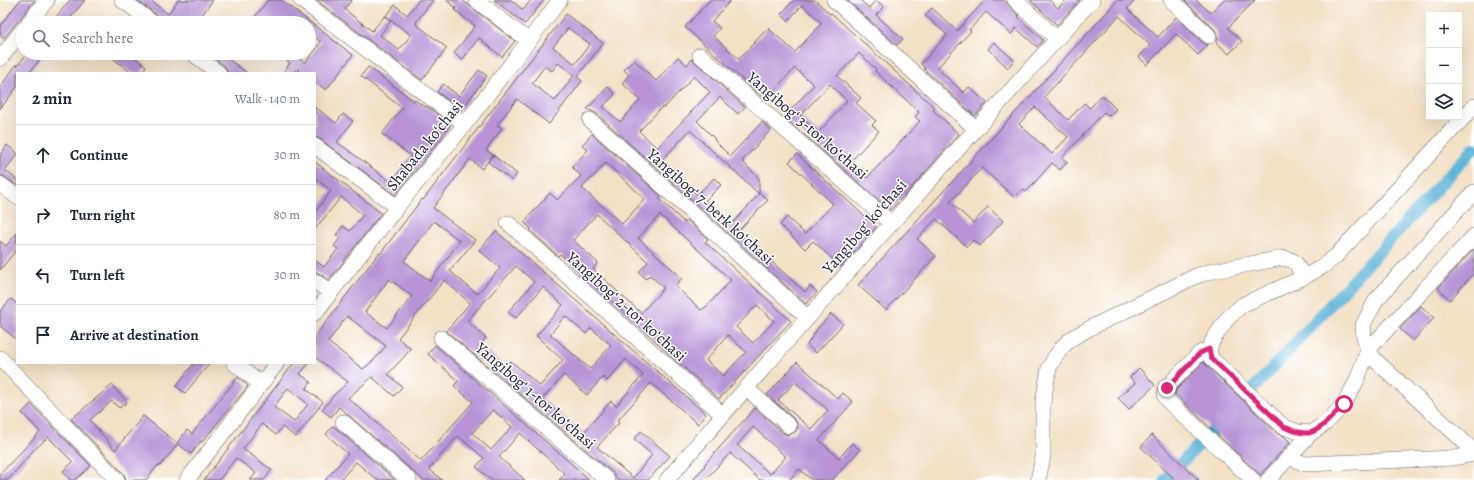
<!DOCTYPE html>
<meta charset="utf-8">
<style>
:root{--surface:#fff;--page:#f2f2f3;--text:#1f2937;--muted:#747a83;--line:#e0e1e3}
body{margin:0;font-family:Alegreya,serif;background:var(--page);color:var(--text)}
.controls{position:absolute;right:12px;top:12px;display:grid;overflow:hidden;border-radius:0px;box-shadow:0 4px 16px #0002}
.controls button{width:36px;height:36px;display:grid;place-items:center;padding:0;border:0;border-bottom:1px solid var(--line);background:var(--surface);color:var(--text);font:20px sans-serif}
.stop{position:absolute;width:12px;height:12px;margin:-9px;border:3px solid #db2777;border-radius:50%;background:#fff}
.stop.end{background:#db2777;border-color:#fff;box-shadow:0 1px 4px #0008}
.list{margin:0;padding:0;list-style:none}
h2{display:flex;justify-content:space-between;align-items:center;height:52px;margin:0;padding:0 16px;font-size:17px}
h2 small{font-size:13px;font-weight:400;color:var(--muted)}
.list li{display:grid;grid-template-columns:26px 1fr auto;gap:12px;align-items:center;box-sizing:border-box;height:60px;padding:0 16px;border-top:1px solid var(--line)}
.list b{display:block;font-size:15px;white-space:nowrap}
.list em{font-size:13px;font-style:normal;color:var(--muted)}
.icon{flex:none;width:22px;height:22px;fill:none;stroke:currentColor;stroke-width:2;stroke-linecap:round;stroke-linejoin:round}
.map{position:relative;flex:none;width:1474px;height:480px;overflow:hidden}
.search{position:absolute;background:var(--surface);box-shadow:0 4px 16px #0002;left:16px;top:16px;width:300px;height:44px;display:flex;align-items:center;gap:10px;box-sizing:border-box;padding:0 14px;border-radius:22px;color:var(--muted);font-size:15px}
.panel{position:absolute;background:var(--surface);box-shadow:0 4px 16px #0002;left:16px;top:72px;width:300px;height:292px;border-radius:0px}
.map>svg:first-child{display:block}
</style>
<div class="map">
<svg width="1474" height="480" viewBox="0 0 1474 480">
<rect width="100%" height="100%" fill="#fff"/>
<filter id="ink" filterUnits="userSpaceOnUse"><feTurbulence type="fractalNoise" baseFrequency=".025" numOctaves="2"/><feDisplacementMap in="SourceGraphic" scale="8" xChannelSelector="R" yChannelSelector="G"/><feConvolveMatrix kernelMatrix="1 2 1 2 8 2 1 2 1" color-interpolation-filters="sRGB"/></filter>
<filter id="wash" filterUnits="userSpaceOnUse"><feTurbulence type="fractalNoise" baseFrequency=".012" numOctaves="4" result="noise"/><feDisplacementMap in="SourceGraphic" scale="16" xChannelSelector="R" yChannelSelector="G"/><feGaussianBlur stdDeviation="0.9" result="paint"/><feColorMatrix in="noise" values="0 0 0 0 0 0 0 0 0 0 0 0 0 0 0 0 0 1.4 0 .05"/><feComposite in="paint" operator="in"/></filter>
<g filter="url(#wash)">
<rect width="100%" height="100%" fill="#f3e0c5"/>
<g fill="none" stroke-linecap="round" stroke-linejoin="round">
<path stroke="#5bb3d8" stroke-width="12" d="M1165,480L1267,374L1474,148"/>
</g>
<g id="blocks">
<path fill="#b894d7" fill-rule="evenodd" d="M20,0H35L4,38L0,35V26Z
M70,0H85L66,23H51Z
M137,0H150L168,14L178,0H213L196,23H162L158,16Z
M268,0H281L353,55L326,90L315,82V73H297L299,70L298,69L294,73H283L290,63L277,53H292L305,63L321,42L309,33V23H250Z
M316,0H352L344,9L372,31L385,16L391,21L380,35L399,50L411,35L386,16L395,5L407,15L419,0H433L416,22L417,23L416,24L447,48L422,80Z
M446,0H462L515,41L502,57L479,38L462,60L454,53L475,26L455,10L456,8Z
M494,0H511L523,10L531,0H544L525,24Z
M710,0H731L712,21L720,28L713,36L739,59L768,28L795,52L822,23L802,5L788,21L781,14L794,0H815L830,14L831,13L935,108L933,110L959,134L907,193L890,210L784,117L814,85L795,68L765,100L685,27ZM859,53L876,69L875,71L919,112L915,117L920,121L867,178L850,162L879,131L872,125L876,121L856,103L861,98L837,76ZM830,84L847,101L818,133L800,116Z
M847,0H860L869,8L876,0L884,7L876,15L903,39L897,45Z
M985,0H1004L1019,16L1018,17L1043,40L1037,47L1016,28L1011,34L986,12L969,30L971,31L937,68L964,93L969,87L987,103L975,116L924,69L925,68L921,64L947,35L925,15L932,8L957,31Z
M1030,0H1049L1058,8L1066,0H1080L1057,25Z
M1118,0H1135L1127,9L1158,37L1176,17L1203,43L1208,45L1198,55L1176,34L1147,65L1139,57L1150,45L1119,16L1044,97L1068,120L1084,103L1090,108L1102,95L1116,109L1109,116L1104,112L1062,158L1067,162L1060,170L1052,163L1026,192L1022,189L1014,197L982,168L950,202L973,223L988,207L1003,221L980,246L973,240L967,247L936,219L917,239L936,256L886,310L858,285ZM1035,107L1068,137L1052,154L1019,124Z
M1184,0H1196L1211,13L1223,0H1255L1228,28L1242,41L1229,54L1216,42L1218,38L1215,30Z
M566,14L603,43L577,77L582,81L549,124L517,99L497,125L502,128L486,150L493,155L482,169L470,159L433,208L475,240L450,271L477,294L500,268L479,250L496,231L706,414L698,424L651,383L617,421L619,423L597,447L633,478L652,455L634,439L641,431L670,456L648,480H617L613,473L446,331L470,303L444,280L398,338L411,349L388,374L402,387L394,396L372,377L348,398L421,461L473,402L454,386L458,381L428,354L435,345L590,480H559L565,474L520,433L499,457L525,480H491L476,467L484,458L458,436L429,469L442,480H423L339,407L331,417L322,410L334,395L348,382L315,357V336L379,253L380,254L422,199L423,200ZM568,28L590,44L575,64L553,47ZM558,63L574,75L555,101L532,83L545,66L552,71ZM434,221L460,241L430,281L404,261ZM516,266L534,282L508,312L516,318L543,287L563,305L536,336L563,360L540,386L511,361L506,367L480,345L486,338L467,321ZM389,279L412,296L387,328L365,312ZM347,316L386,346L373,361L363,369L328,342ZM565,316L586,334L591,328L611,345L590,369L550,334ZM626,359L643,375L616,406L611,401L583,433L542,399L564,375L587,395L603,377L607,381ZM493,410L512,427L491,450L472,433Z
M994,42L1014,60L1008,68L988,49Z
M28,53H45L29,73H17V87L0,109V87L17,64V66Z
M106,53H129L146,66L141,73H132Z
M207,53H220L247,73H228L225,66Z
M678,57L687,65L692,59L745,107L738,114L720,97L697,121L715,139L714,140L730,156L762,122L771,130L742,161L759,178V194L690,130L662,160L680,176L678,178L697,195L714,178L721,185L705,201L731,225L760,193L768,200L738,231L805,292L810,286L817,292L806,304L596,113L587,109L608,87L615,94L603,107L620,122L640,100L622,83L629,75L624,70L634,60L656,81ZM694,76L710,92L657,148L639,131L662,107L664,108Z
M368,67L414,101L415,100L425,107L426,106L450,124L449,125L450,126L437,144L395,195L320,139L315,137V107L336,123L343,114L353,121L337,142L391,182L411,156L382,134L402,108L361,76Z
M479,70L487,76L461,110L437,92L443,84L459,96Z
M592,134L661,196L659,199L685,223L687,220L708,239L705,242L791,321L719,399L560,254L558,256L530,230L531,229L524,222L550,193L557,200L581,176L572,167L588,150L582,145ZM606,163L645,199L622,224L582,188ZM597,214L648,262L639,272L646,279L650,275L664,288L641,313L593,269L598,263L573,240ZM660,215L731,280L707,306L701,310L675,286L682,278L638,238ZM757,305L774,321L753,343L736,327ZM728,335L746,352L723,376L706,360Z
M7,145L17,153V155L5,170L17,180V186L5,177L0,175V155Z
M797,154L876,227L841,267L813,241L805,249L780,225L787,217L805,234L833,204L789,162Z
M493,155L517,174L512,181L488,162Z
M315,162L381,213L329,280L320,274L315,272V260L324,267L338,249L334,246L340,238L336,235L343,226L350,231L363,215L341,197L315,229V212L331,191L315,178Z
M17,233V249L0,270V241L6,246Z
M1474,249V273L1450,300L1438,288Z
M11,299L17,304V340L0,326V311Z
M1421,306L1434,318L1413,341L1400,329Z
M831,314L843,324L816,353L807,345L817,329Z
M797,362L838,399L843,393L853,402L819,440L839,458L852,443L860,450L832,480H812L799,469L789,480H760L730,453L705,480H693L705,466L704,465L755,408L783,433L788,435L795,432L798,427L795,420L767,395ZM795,382L828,410L811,429L778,400ZM753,427L786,457L770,474L737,445Z
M1203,362L1278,434L1284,436L1290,442L1260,475L1175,394V391Z
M194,363H210L185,393L176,386Z
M294,363H309L300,374L311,382L306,389L323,402L296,437L282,427L276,435L262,424L243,449L272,470L264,480H250L256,473L236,458L219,480H204ZM288,388L308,404L294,422L274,407Z
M1139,368L1155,385L1129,409L1118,398L1135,383L1130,377Z
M238,377L248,386L202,442L201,441L191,454L178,444L160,466L158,465L146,480H126L124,474L71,419L112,385L127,402L119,408L112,401L90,420L115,450L143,416L177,443L187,430L192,434Z
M31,404L91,466L75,480H70L63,471L73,462L48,437L32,452L8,480H0V474L40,432L22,413Z
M333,426L337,429L395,480H377L356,462L340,480H325L348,454L326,434Z
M1152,435L1164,447L1199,480H1176L1168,473L1141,447Z"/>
</g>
</g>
<g filter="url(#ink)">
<use href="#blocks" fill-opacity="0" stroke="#6b646b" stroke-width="1"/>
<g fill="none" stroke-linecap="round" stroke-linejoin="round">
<g stroke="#6b646b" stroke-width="16">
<path id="minor" d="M122,0L153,23
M301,0L465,124
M476,0L529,41
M834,0L976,129
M1015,0L1057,39
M1171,0L1209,36
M28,23L47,0
M192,53L219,73
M700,55L891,223
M0,59L23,29
M1474,106L1336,256L1322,267L1302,278L1242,305L1228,318L1214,338L1209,349L1211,358L1284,427L1299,432L1311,433L1326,423L1344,404L1356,382L1368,350L1474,236
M590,120L808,318
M315,146L397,207
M0,184L17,197
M1474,192L1376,300L1363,325L1364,337L1368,350L1374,359L1474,451
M508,223L723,415
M315,281L331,293
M315,313L397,207L465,124L560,0
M441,338L607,480
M1209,349L1200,353L1167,387L1165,396L1169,402L1253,480
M0,358L117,480
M234,363L261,384
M746,388L789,426
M343,422L409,480
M1291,455L1296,460L1305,464L1454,458L1474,454
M187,480L277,363
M667,480C806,317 949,159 1092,0
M1038,480L1043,457V402L1049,368L1055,357L1064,345L1074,337L1094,326L1196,276L1212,271L1283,258C1297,260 1298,265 1302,278
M1268,480L1311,433"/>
</g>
<use href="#minor" stroke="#fff" stroke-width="15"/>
</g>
</g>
<g fill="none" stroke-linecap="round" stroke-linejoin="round" filter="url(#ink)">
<path stroke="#db2777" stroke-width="5" d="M1167,388L1200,353L1209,349L1211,358L1284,427C1292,430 1301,434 1309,433C1321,431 1336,412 1344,404"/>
</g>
<g text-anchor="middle" stroke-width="3" stroke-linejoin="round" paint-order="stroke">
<g font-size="16" fill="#22223b" stroke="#fff">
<text transform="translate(808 125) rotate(41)" y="6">Yangibogʻ 3-tor koʻchasi</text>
<text transform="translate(424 145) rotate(-51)" y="6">Shabada koʻchasi</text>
<text transform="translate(711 206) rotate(42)" y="6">Yangibogʻ 7-berk koʻchasi</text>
<text transform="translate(864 226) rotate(-49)" y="6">Yangibogʻ koʻchasi</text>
<text transform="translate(627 306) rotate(42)" y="6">Yangibogʻ 2-tor koʻchasi</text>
<text transform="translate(536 395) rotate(41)" y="6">Yangibogʻ 1-tor koʻchasi</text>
</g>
</g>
</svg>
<div class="controls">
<button>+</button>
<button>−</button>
<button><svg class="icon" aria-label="layers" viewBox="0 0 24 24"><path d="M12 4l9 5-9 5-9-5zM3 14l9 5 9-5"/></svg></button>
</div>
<div class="stop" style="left:1344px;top:404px"></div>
<div class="stop end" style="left:1167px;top:388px"></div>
<div class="search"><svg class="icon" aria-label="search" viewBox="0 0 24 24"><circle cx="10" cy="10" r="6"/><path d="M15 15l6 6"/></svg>Search here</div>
<section class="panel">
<h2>2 min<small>Walk · 140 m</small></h2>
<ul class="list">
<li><svg class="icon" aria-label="ahead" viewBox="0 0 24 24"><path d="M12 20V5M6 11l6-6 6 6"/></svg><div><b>Continue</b></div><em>30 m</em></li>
<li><svg class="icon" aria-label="right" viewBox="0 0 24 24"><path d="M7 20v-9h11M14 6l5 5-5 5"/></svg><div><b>Turn right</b></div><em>80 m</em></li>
<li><svg class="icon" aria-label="left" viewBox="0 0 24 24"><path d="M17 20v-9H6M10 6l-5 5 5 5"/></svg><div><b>Turn left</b></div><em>30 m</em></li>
<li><svg class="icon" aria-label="arrive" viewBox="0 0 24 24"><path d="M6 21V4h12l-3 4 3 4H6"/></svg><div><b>Arrive at destination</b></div></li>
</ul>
</section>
</div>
